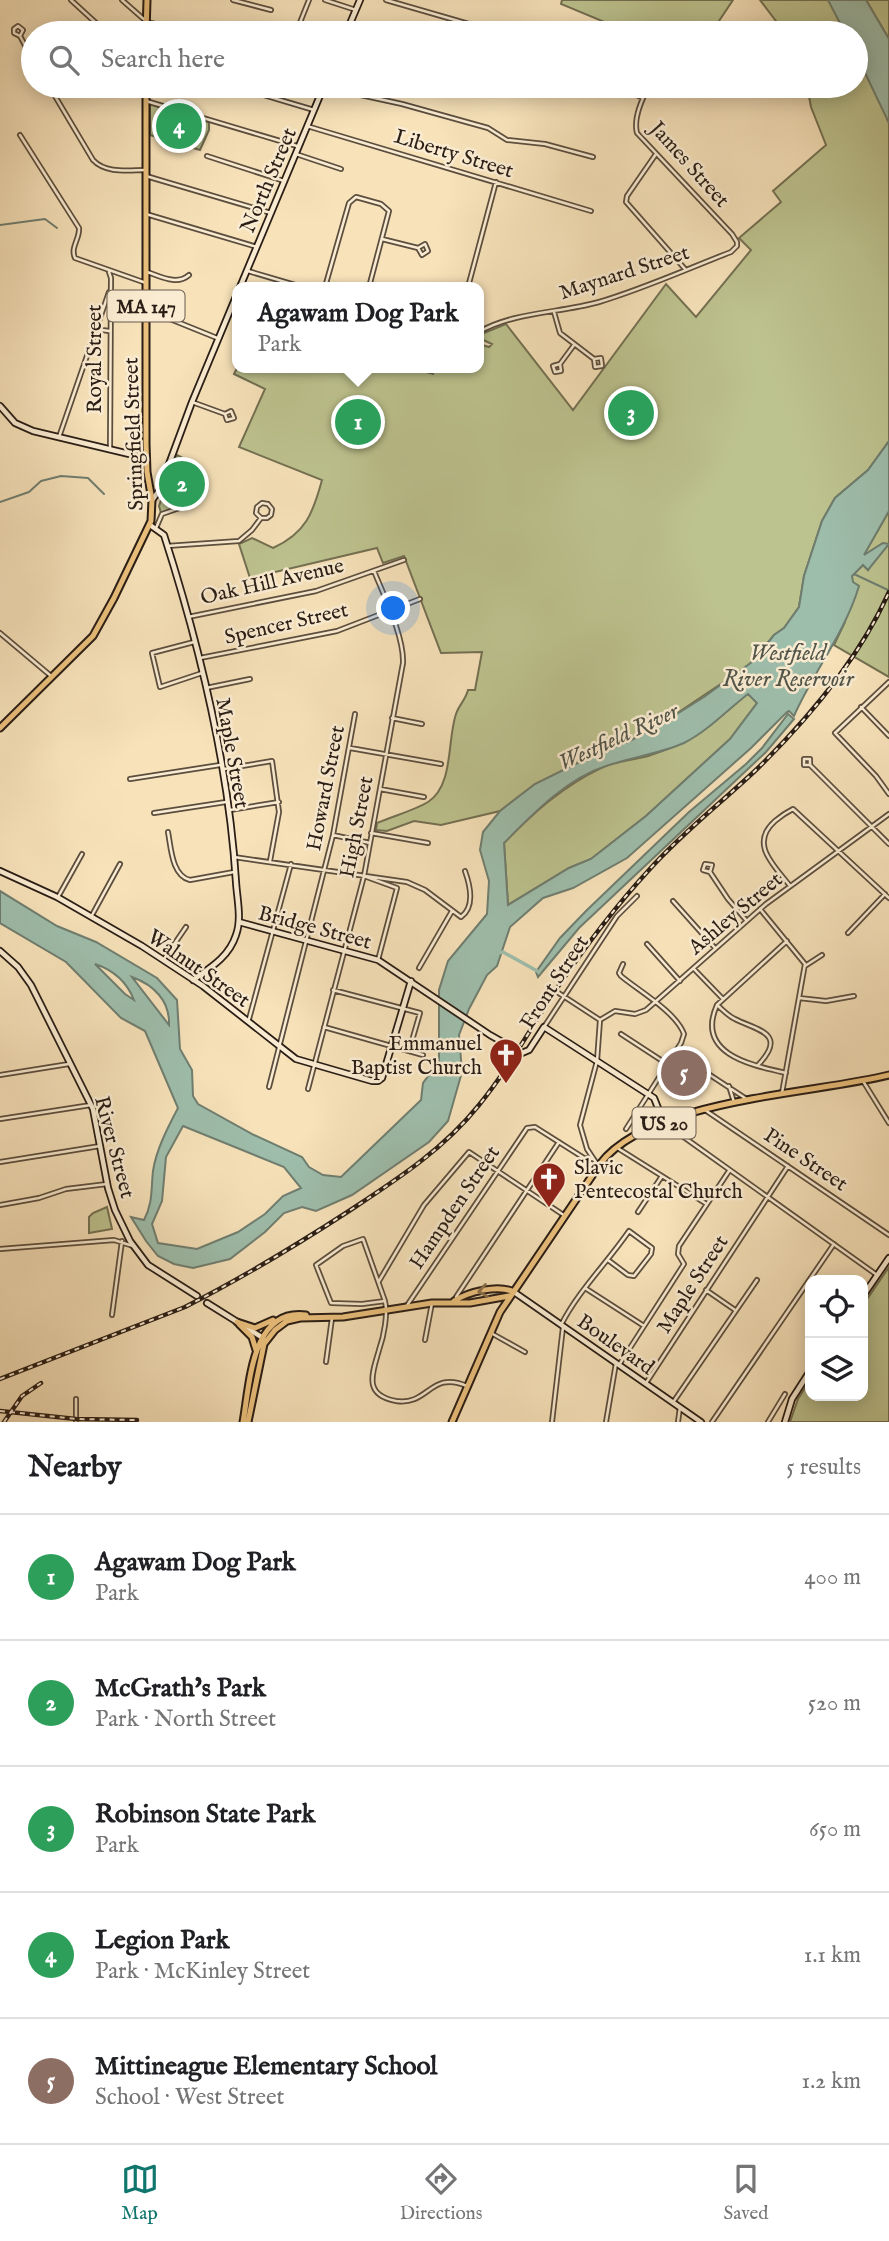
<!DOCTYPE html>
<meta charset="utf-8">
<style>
:root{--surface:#fff;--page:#f2f2f2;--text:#202124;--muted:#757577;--line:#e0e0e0;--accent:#0f766e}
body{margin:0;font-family:"IM FELL English",serif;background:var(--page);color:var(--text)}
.controls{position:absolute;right:21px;bottom:21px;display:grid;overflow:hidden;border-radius:14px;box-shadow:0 4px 18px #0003}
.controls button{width:63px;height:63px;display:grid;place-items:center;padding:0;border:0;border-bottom:2px solid var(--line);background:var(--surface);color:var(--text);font:35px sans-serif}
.you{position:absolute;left:394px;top:609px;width:24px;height:24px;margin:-18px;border:5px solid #fff;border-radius:50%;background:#1a73e8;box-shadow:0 0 0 10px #1a73e833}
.badge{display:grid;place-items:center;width:46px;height:46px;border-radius:50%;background:var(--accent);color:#fff;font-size:23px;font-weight:700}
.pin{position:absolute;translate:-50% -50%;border:4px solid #fff;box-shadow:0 2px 7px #0006}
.popup{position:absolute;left:232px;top:282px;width:252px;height:91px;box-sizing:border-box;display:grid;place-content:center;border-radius:14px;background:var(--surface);filter:drop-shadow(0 2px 5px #0005);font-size:23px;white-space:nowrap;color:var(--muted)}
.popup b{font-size:26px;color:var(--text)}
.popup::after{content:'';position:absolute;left:50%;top:100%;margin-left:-14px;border:14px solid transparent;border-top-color:var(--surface)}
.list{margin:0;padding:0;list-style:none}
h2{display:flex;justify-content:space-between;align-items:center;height:91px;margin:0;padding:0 28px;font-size:30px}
h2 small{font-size:23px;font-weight:400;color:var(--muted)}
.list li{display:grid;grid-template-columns:46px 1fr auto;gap:21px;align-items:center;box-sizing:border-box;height:126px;padding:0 28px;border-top:2px solid var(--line)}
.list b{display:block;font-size:26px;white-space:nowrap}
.list p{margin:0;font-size:23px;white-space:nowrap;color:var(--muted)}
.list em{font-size:23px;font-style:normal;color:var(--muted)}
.icon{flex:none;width:38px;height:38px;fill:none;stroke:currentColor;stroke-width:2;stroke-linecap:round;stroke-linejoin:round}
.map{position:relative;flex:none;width:889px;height:1422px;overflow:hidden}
.search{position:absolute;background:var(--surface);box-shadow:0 4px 18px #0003;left:21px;right:21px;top:21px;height:77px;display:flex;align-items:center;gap:18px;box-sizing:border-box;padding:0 24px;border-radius:38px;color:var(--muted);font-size:26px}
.sheet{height:721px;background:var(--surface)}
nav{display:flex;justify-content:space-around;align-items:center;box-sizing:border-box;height:98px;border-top:2px solid var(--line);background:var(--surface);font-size:19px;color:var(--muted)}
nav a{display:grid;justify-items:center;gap:4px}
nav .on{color:var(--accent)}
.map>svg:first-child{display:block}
</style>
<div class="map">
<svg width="889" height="1422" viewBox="0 0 889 1422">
<rect width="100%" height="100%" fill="#f7e2ba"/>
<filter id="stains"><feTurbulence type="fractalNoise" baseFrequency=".00286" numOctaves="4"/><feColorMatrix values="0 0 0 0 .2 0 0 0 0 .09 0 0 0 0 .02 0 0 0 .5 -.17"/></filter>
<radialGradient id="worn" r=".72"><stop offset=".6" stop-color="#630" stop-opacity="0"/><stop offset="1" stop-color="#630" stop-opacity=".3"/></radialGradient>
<path fill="#bdc38f" stroke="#737052" stroke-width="2" d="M562,0H733L711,33H699L688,24H678L673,33H603L607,23L561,4Z
M760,0H846L889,123V441L868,470L835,498L822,521L804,576L799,607L784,628L774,635L749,665L661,724L630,741L596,754L535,784L500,811L441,825L414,821L387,831L376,830L377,823C393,816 413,811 428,802C454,785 447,740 456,714C459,705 466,699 468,690H475L482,652L441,653L404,556L383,563L377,548L250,578L239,544L252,538L273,548C306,533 313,513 322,480L239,447L265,389L234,374L237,368H413L433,374L435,368H479V344L489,347L492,344L479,338V335L506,324L573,410L666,284L696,317L751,250L739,238L781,202L773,191L826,145L811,107L807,86H856V33H785Z
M866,0H889V39Z
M150,104L209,122V130L200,150L150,135Z
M177,455C198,464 204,482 194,503L161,513L159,506Z
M889,511V677L834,645L845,622L852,576L863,565L868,570L883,543L863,556Z
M748,693L757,703L730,739L646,816L591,859L569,868L508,905L504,843C533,813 563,786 601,768C616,761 633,760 648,756C688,744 718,720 748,693Z
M107,1207L112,1229L89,1233V1217L93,1213Z
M889,1267V1422H790L798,1399L810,1380V1396H863V1305Z"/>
<path fill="#9ebeac" stroke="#6f7e70" stroke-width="2" fill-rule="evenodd" d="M828,0H866L889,39V123L856,54V33H845Z
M889,441V511L864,555L883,543L889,544L868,570L863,565L852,576L853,582L859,586C845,633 814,671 794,716L789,711L787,712L751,748L627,858L573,888L543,898L510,927L497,966L487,975L469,1009L459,1035L462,1072L448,1121L429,1142L352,1195L316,1211L302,1207L284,1213L265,1232L230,1259L193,1268L174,1264L158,1256L146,1241L131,1217L144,1220C153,1203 151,1189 153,1171C156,1150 168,1127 178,1108L145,1031L121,1018L66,962L0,923V891L57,926L96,942L157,978L177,1000L180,1049L192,1070L193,1096L198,1104L254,1135L302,1157L309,1167L323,1175L341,1177L421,1100L423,1083L439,1062V990L448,961L487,914L489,881L480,850L483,832L500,811L535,784L596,754L630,741L661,724L704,697L756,659L774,635L784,628L799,607L804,576L822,521L835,498L868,470ZM748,694L757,703L730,739L646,816L591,859L569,868L508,905L504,843C533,814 566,779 606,766C632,757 659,754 684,743C708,731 727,710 748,694ZM95,964C113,970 127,982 134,1000L125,994ZM132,977C154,985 170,1001 169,1025ZM183,1126L284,1167L301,1188L283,1196L265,1214L238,1232L197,1249L158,1243L152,1224L162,1201L166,1157Z
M788,714L794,719L766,752L579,928L538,977L536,972L560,938L586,911L689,812L746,764L762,748Z"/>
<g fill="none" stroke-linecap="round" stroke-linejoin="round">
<path stroke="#6f7e70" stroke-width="2" d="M0,225L45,219L57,228
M0,502L29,492L41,481L61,476L88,478L104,494
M854,574L888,590"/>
<path stroke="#9ebeac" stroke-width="3.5" d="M497,953L503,952L539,972"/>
<g stroke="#5c4e3e" stroke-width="6">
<path id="street" d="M71,0L107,33
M122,0L147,22L192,33
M233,0L271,10
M309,0L299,25L315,33
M325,0L356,10
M386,0L500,33
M677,33L681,28H688L694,33
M20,36L23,30L18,26L14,29V33L20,36L33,60
M49,86L93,160C106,174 129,170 146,170
M233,86L314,110
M618,86L643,98
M324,87L402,104L488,128L507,140L545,144L593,157
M146,101L297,146
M307,126L591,211
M20,135L79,228C80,239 70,247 75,258L146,283
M296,154L341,169
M656,154L627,196L626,202L685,269
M207,156L284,181
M146,176L271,213
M146,214L257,247
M382,239L418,248L422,255L428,251L425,244L418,248
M248,271L302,287
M109,272L111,278L110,450
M147,272C160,276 177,286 189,275
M325,287L349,203L356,197L381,204L389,211L369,287
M468,287L496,182
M554,312L560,333L594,359L595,367L602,366L601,358L594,359
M165,317L217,338
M95,329L109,331
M479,332C513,312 560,313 599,302C643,289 687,269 731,252L737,246V242L732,234L637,133C633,118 642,99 649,86
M560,364L553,366L555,372L561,371L560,364L574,345
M192,402L225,414L227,420L234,418L231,411L225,414
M59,437L109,292
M156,528L162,514L194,503
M167,546L239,541L252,530L261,518H267L271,515L272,509L268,504L262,503L257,507L256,513L261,518
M188,617L316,591L404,560
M0,633L51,676
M194,642L152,653L160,687L202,673
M200,658L337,631L420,599
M889,682L835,733L876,776L889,794
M206,688L250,679
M861,707L889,736
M392,718L422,724
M350,748L441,764
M810,765V759H804V765H810L889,844
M224,769L272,761L279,812L270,861
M130,779L220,765
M380,789L424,797
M230,810L279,802
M154,813L226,802
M168,832C171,848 172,876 190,880L234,872
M371,833L428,843
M333,835L370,843
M234,857L407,882L425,890L461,917C475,907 470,885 465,871
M710,872L703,870L705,864L712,865L710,872L728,899L746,920
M364,876L397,888L378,960
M790,886C774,865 749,844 775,821C781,816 787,812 793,809L889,898
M58,897L82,854
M673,901L715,948
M760,909L805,964L782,1093
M91,917L120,864
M848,933L885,894
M647,944L680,981
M164,959L186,927
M623,964L619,973L621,976C639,991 676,1012 684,1034L681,1043L626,1129
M805,966L822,955
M419,968L452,911
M694,969L723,999
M333,990L420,1013L409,1051
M554,990L600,1020
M799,998L826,1001L854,996
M717,1005L787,941
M249,1019L291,864
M600,1020L615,1011L635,1014L646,1010L766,904L889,814
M324,1027L423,1055
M544,1027L617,916L637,896
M621,1034L667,1064
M675,1052L745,1098
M758,1065C789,1033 756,1030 735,1019C728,1016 723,1010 717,1005C695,1054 751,1065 786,1073
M0,1075L69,1064
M863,1081L889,1123
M729,1086L734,1102
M269,1087L333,835L355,714
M308,1089L364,876L403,663C404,636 384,596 374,571
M705,1110L889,1235
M0,1119L91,1105
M664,1123L877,1275
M619,1149L705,1203
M0,1162L100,1146
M597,1164L587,1149L580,1125L597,1061L600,1020
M0,1205L39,1198L66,1189L107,1184
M638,1212L662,1176
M0,1249L114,1240L133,1246
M379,1281L424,1205L469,1152L565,1216
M585,1288L644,1326
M706,1290L735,1310
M456,1297L559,1142
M385,1301L362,1304L331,1303L316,1265L343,1246L363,1239L385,1301C388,1314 384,1336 379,1350C373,1372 362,1395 396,1401C429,1406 430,1370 467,1386
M406,1307L527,1128L535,1127L584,1158L592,1159
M112,1315L122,1241
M561,1325C579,1290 607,1263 629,1231L652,1248L651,1254L634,1276L628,1275L608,1260
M491,1333L525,1352
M425,1340L432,1303
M326,1362L332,1318
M619,1365L684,1264L678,1254L679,1246L729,1171
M646,1383L788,1166
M76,1399V1422
M674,1401L757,1280
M552,1422L563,1327
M606,1422L616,1363
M678,1422L680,1407
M712,1422L834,1244
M768,1422L785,1394"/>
</g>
<g stroke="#291d15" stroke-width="8">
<path id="secondary" d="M346,33L360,0
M240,287L324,86
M0,406L15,423L33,431L146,458
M152,500L159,491L192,402L237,294
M150,525L164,535C199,644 229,768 236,882C237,899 242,919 236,935C229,957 210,968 193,980
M0,871L57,897L142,946L203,986L296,1059L372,1081H378L382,1078L411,981
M239,922L378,960L490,1035L522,1053L529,1050L544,1027L654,1098L664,1123
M0,951L18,967L31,985L93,1109L108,1188L115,1210L130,1241L148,1265L197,1296
M514,1292L701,1422
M863,1296L889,1258
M207,1303L263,1338
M785,1422L792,1399L810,1371"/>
</g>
<g stroke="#291d15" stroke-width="9">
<path id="primary" d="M146,33L147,0
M0,728L93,636L114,598L151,521L152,500L147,472L146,444V86
M454,1301C468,1292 498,1284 514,1292
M237,1322L255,1328L273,1320
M239,1324L252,1337L256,1350
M243,1422C250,1384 251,1308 306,1315
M248,1422L264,1344L275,1330L287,1321L300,1318L343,1317L432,1303H470L509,1296
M452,1422L500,1312L600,1164C649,1099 814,1094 889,1075"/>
</g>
<use href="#street" stroke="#faecd2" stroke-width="2.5"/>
<use href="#secondary" stroke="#faecd2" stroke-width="4.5"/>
<use href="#primary" stroke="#ecc17d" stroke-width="5"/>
<g stroke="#291d15" stroke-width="4.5">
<path id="rail" d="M0,1379L185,1307C242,1278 295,1246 349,1211C396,1180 443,1150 479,1105C508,1070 530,1029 555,991C584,948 614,908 649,870C682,833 721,803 757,769C809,718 859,659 889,592
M0,1411L76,1419L137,1420
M4,1422L22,1396L41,1383"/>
</g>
<use href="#rail" stroke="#faecd2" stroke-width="2" stroke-dasharray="5" stroke-linecap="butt"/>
</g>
<defs><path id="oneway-chevron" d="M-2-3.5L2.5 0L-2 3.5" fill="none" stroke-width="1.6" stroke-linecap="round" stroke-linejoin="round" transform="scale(1.75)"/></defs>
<use stroke="#8a6f49" href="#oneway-chevron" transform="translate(483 1291) rotate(170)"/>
<defs>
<g id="church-pin" transform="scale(1.75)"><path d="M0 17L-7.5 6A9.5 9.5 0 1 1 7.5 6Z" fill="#8f2418" stroke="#faecd2"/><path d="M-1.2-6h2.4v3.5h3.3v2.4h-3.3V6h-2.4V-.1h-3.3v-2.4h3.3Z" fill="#fff"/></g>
</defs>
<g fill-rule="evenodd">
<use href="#church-pin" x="506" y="1055"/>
<use href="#church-pin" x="549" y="1179"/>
</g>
<g text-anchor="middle" stroke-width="5" stroke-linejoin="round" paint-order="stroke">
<g fill="#faecd2" stroke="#685b4e" stroke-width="2">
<rect x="107.5" y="290.5" width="77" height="31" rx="5"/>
<rect x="632.5" y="1107.5" width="63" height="31" rx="5"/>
</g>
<g font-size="19" font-weight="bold" fill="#291d15">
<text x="146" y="313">MA 147</text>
<text x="664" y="1130">US 20</text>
</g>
<g font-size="21" fill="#291d15" stroke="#faecd2">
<text transform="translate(454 153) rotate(17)" y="7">Liberty Street</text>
<text transform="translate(690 164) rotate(48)" y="7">James Street</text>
<text transform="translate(268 180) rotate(-67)" y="7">North Street</text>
<text transform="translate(624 272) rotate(-18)" y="7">Maynard Street</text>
<text transform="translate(94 359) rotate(-90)" y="7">Royal Street</text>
<text transform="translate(133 434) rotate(-92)" y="7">Springfield Street</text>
<text transform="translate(272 581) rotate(-13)" y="7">Oak Hill Avenue</text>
<text transform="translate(286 623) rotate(-13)" y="7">Spencer Street</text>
<text transform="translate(233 753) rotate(80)" y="7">Maple Street</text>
<text transform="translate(325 788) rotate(-79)" y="7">Howard Street</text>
<text transform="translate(356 827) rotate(-79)" y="7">High Street</text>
<text transform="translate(735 913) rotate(-40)" y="7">Ashley Street</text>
<text transform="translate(315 927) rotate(15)" y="7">Bridge Street</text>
<text transform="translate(199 968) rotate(35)" y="7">Walnut Street</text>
<text transform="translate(554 982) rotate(-57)" y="7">Front Street</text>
<text transform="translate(115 1147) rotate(75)" y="7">River Street</text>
<text transform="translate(806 1159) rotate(34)" y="7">Pine Street</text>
<text transform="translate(454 1207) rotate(-56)" y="7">Hampden Street</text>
<text transform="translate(692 1284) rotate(-57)" y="7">Maple Street</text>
<text transform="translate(616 1344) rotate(35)" y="7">Boulevard</text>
</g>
<g font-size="21" fill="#291d15" stroke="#faecd2" text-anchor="end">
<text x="482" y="1050">Emmanuel<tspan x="482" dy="24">Baptist Church</tspan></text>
<text x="574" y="1174" text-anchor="start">Slavic<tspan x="574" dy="24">Pentecostal Church</tspan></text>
</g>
<g font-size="23" font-style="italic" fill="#52554a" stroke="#faecd2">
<text x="788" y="660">Westfield<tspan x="788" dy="26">River Reservoir</tspan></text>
<text transform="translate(618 736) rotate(-25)" y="8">Westfield River</text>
</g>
</g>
<rect width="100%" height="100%" filter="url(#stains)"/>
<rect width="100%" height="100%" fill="url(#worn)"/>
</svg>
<div class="controls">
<button><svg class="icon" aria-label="locate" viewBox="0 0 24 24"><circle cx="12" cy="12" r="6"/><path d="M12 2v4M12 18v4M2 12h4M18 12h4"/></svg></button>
<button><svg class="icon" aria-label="layers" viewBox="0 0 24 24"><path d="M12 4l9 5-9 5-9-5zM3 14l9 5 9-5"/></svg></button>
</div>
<div class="you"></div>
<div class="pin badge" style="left:358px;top:422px;background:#2e9e5b">1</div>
<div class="popup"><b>Agawam Dog Park</b>Park</div>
<div class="pin badge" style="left:182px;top:484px;background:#2e9e5b">2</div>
<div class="pin badge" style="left:631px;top:413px;background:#2e9e5b">3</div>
<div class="pin badge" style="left:179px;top:126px;background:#2e9e5b">4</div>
<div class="pin badge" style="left:684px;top:1073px;background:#8d6e63">5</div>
<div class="search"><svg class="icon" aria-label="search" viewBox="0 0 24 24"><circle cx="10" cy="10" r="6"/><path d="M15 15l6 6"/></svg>Search here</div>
</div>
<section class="sheet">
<h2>Nearby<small>5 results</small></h2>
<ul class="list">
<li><span class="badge" style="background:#2e9e5b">1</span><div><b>Agawam Dog Park</b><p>Park</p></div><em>400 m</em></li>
<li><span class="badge" style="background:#2e9e5b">2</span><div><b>McGrath's Park</b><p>Park · North Street</p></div><em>520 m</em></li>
<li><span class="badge" style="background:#2e9e5b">3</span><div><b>Robinson State Park</b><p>Park</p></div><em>650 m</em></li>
<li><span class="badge" style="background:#2e9e5b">4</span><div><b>Legion Park</b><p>Park · McKinley Street</p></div><em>1.1 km</em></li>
<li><span class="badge" style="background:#8d6e63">5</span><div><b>Mittineague Elementary School</b><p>School · West Street</p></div><em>1.2 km</em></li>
</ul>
</section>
<nav>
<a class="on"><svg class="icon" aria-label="map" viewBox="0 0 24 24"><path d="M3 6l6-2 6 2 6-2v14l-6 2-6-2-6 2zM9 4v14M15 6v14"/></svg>Map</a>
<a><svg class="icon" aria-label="directions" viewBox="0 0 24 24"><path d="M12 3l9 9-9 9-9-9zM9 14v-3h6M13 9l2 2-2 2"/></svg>Directions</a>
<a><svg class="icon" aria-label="saved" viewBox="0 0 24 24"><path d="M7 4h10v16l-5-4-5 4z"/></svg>Saved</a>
</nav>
